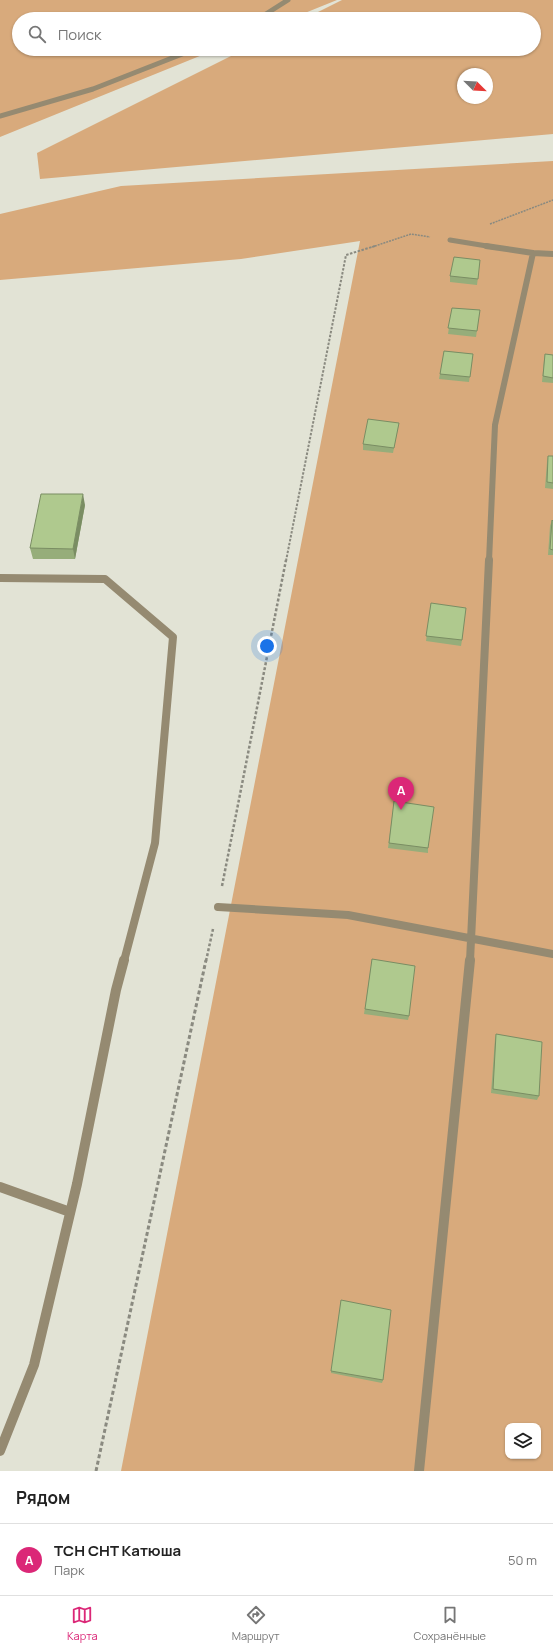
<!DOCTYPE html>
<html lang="ru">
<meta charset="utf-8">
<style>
:root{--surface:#fff;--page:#f6f6f6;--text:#222;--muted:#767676;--line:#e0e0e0;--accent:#db2777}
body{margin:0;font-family:Manrope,sans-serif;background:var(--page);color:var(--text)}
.controls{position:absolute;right:12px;bottom:12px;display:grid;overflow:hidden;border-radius:8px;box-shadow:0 1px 3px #0004}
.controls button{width:36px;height:36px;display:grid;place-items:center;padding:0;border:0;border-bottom:1px solid var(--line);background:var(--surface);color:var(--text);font:20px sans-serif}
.compass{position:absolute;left:457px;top:68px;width:36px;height:36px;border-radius:50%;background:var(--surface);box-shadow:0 1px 3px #0004;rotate:114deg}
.you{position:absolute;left:267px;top:646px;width:14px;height:14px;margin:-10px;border:3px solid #fff;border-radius:50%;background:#1a73e8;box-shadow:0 0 0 6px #1a73e833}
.badge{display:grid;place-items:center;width:26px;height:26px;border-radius:50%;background:var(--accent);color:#fff;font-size:13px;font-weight:700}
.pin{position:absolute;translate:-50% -33px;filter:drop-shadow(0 1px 2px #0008)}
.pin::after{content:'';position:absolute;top:21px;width:14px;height:12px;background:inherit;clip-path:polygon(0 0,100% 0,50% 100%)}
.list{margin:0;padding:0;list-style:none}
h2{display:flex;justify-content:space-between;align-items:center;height:52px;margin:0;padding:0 16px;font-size:17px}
h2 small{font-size:13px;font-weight:400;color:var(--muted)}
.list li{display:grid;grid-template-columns:26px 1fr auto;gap:12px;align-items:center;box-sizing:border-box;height:72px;padding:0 16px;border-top:1px solid var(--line)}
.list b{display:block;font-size:15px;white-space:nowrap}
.list p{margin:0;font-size:13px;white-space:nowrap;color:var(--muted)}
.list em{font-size:13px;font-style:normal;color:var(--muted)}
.icon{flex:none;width:22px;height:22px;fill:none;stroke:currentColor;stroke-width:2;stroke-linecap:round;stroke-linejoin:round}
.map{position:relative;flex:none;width:553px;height:1471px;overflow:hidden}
.search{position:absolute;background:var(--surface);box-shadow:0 1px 3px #0004;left:12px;right:12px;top:12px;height:44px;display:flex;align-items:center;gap:10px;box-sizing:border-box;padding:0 14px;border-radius:22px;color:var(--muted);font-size:15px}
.sheet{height:124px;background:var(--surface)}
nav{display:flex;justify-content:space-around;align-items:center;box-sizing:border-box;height:56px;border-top:1px solid var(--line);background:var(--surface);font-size:11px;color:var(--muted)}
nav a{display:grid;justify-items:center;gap:2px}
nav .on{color:var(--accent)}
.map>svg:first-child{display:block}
</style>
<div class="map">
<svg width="553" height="1471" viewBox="0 0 553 1471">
<rect width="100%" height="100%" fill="#e2e3d5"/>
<path fill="#d8aa7c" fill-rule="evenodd" d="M0,0H337L290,19H19V49H217L0,137Z
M342,0H553V134L40,179L37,153L245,49H534V19H304ZM463,74H487V98H463Z
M553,161V1471H121L360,241L241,259L0,280V214L121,186ZM508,1426H538V1456H508Z"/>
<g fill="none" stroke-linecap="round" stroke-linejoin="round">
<path stroke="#8a8a80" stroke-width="1.5" stroke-dasharray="2 1" stroke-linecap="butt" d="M490,224L553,200
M372,247L411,234L430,237"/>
<path stroke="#8a8a80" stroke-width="2" stroke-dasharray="2.5 1.5" stroke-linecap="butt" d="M286,561L346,255L375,246"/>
<path stroke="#8a8a80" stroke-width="2.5" stroke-dasharray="3 2" stroke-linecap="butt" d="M222,886L286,560
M206,961L213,929"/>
<path stroke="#8a8a80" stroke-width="3" stroke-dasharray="4 2.5" stroke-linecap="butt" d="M96,1471L206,960"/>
<path stroke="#958a71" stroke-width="5" d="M258,19L288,0
M0,116L93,89L195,49
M450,240L493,247"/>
<path stroke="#958a71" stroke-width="6" d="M486,246L533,253L553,254
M489,561L495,425L533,253"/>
<path stroke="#958a71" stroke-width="8" d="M218,907L348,915L553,954
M470,961L489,560"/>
<path stroke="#958a71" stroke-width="10" d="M419,1471L470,960"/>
<path stroke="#958a71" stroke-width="8" d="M0,578L105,579L173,637L155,843L124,961"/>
<path stroke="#958a71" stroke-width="10" d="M0,1187L70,1212
M0,1451L34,1365L77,1184L116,990L124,960"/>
</g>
<path fill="#96ad7a" d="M480,260L477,285L450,282V276Z
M452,308L480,310L476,337L448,334Z
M444,351L473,354L469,382L439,379Z
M545,354L553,355V383L542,382L544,360Z
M399,423L393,453L363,450V444Z
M548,456H553V489L545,488L547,462Z
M85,505L75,559H33L30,548Z
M552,520L553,521V555H548L550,526Z
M431,603L462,640L461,646L426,641Z
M394,801L428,848V853L388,848Z
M372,959L409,1016L408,1020L364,1014Z
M496,1034L539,1096L537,1100L491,1093L495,1039Z
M341,1300L383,1380L382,1383L331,1373Z"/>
<path fill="#7a8d63" d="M83,494L85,505L75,559L73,549Z"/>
<path fill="#afc98e" stroke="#7a8d63" d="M454,257L480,260L478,279L450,276Z
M452,308L480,310L477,331L448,328Z
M444,351L473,354L470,377L440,374Z
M545,354L553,355V378L543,376Z
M368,419L399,423L394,448L363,444Z
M548,456H553V483L547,482Z
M41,494H83L73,549L30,548Z
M552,520L553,521V550L550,549Z
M431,603L466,608L462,640L426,636Z
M394,801L434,807L428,848L389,843Z
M372,959L415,966L409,1016L365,1009Z
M496,1034L542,1042L539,1096L493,1089Z
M341,1300L391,1310L383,1380L331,1371Z"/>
</svg>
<div class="controls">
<button><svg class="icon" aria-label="layers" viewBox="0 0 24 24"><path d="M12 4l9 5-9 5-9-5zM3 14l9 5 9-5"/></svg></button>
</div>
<svg class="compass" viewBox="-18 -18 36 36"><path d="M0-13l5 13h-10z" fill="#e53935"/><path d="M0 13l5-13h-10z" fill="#767676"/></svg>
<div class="you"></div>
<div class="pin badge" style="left:401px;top:810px">A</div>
<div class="search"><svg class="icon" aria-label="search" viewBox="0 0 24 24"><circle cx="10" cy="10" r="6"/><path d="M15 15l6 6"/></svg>Поиск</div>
</div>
<section class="sheet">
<h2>Рядом<small></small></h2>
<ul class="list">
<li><span class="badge">A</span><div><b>ТСН СНТ Катюша</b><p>Парк</p></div><em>50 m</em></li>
</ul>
</section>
<nav>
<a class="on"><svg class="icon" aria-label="map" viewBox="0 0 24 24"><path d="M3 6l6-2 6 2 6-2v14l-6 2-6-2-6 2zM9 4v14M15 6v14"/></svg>Карта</a>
<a><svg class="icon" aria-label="directions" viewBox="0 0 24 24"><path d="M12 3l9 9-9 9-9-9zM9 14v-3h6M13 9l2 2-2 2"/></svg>Маршрут</a>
<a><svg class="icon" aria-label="saved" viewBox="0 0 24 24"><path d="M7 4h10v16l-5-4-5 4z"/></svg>Сохранённые</a>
</nav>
